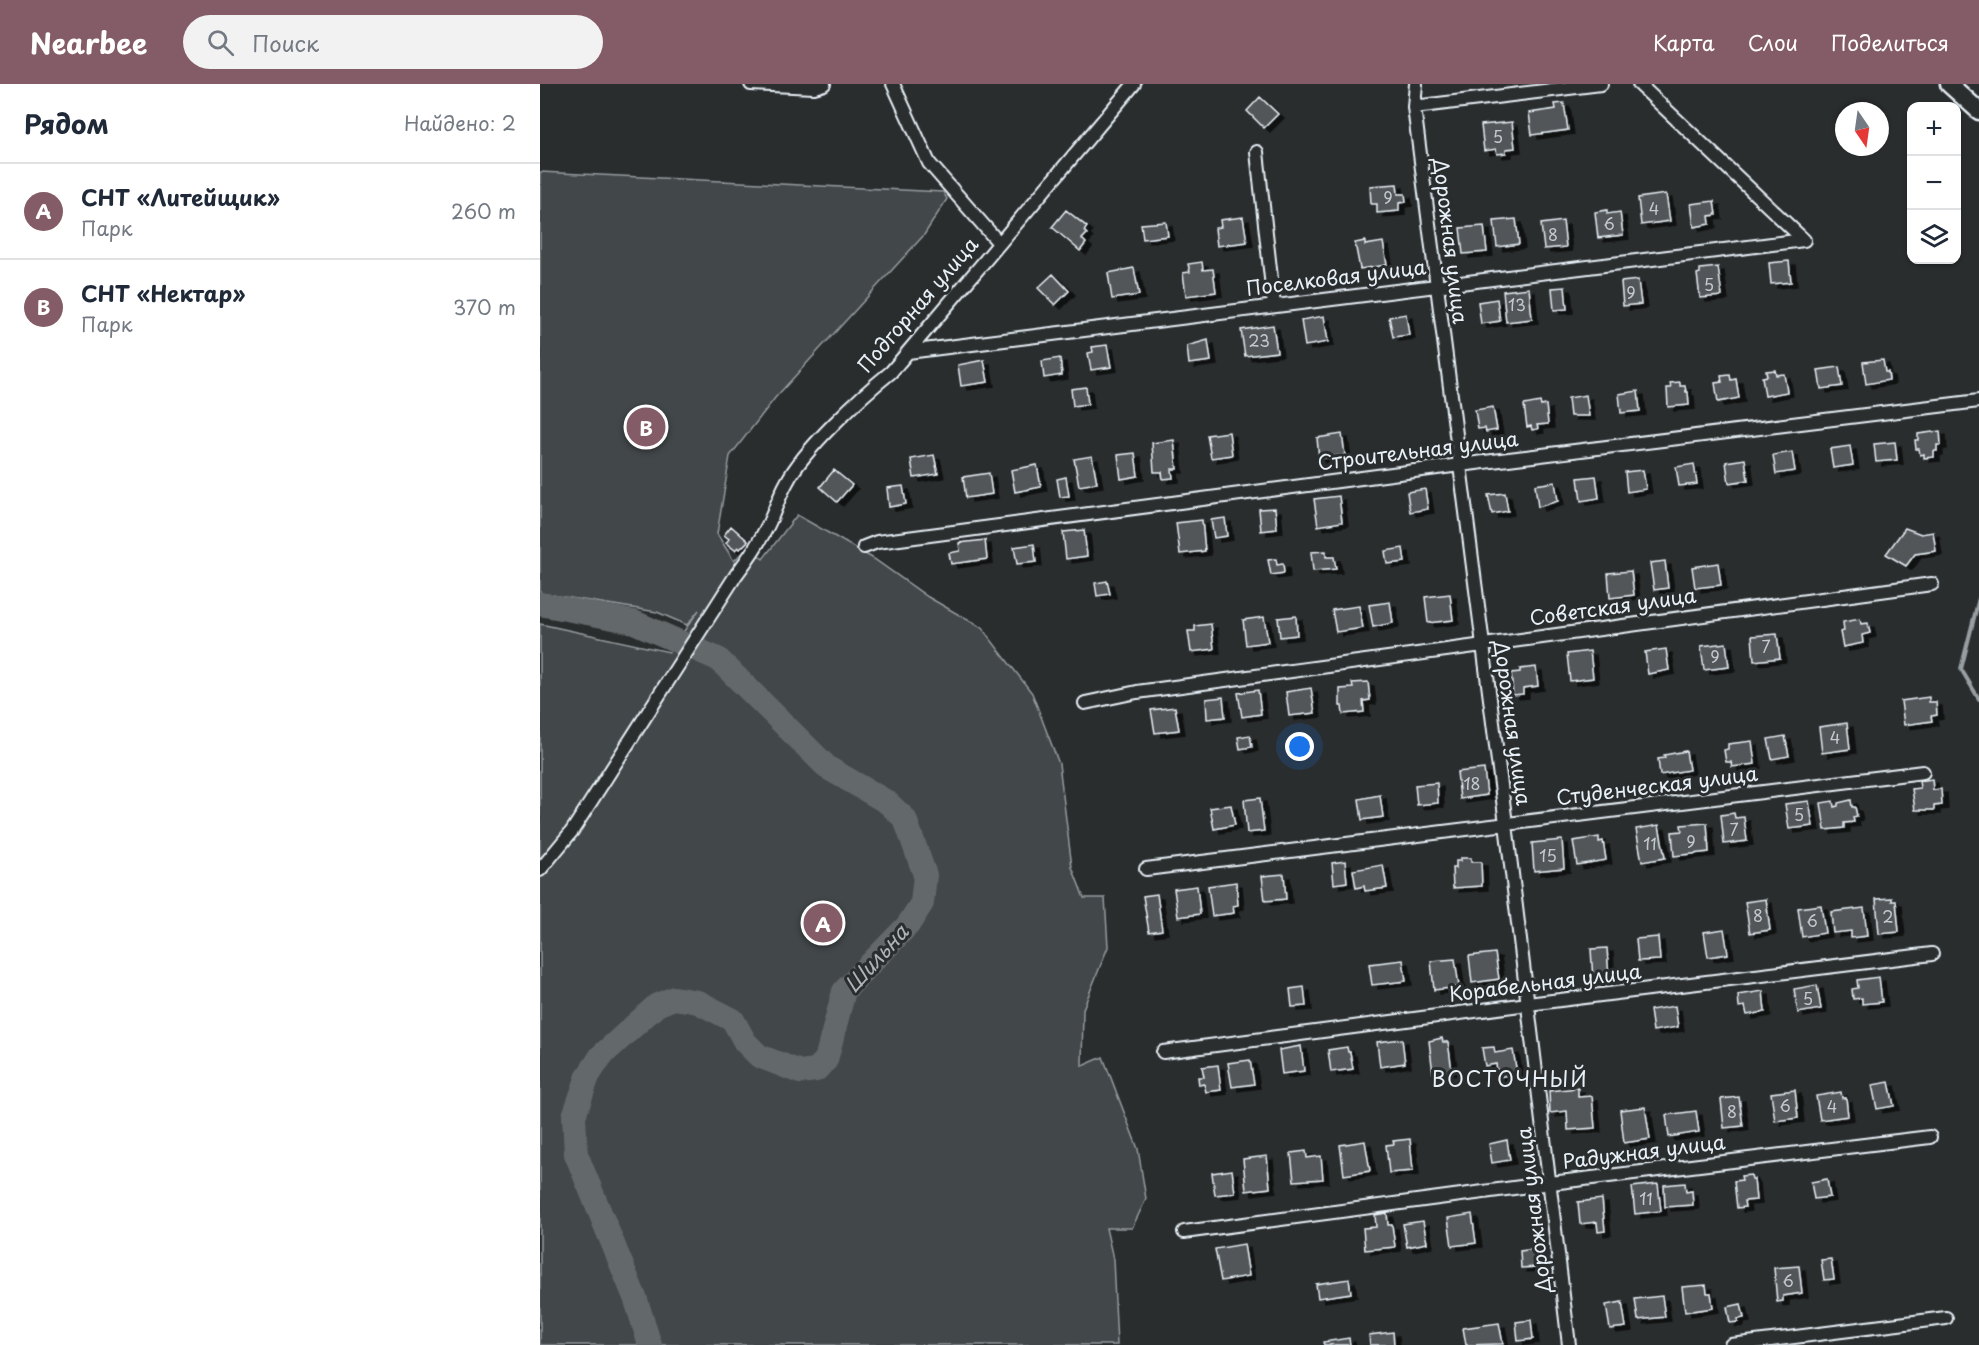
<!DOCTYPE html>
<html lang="ru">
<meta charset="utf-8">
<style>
:root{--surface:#fff;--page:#f2f2f3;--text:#1f2937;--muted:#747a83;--line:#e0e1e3;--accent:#845c67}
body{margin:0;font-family:"Playpen Sans",sans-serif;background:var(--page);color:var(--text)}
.controls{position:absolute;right:18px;top:18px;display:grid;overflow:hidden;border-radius:12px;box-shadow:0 2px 4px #0004}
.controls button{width:54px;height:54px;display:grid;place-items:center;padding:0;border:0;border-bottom:2px solid var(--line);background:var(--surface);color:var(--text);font:30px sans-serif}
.compass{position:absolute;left:1295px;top:18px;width:54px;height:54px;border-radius:50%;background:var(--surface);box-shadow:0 2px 4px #0004;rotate:167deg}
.you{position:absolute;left:760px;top:663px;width:21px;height:21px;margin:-15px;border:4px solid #fff;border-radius:50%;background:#1a73e8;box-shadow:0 0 0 9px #1a73e833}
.badge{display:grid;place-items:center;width:39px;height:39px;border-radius:50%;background:var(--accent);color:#fff;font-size:20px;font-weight:700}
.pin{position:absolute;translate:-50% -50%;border:3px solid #fff;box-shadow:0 2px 6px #0006}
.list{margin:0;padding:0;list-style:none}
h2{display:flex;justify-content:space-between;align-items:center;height:78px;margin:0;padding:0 24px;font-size:26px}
h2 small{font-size:20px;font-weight:400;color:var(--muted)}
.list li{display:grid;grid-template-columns:39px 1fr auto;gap:18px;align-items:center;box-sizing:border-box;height:96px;padding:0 24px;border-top:2px solid var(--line)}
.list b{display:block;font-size:22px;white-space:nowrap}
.list p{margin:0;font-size:20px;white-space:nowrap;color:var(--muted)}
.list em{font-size:20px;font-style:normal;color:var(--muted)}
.icon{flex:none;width:33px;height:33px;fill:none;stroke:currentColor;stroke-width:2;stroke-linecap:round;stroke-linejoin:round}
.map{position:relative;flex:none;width:1439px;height:1261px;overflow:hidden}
header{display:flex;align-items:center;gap:36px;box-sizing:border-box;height:84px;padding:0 30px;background:var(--accent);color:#fff}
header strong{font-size:28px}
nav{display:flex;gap:33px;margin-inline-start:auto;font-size:21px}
.search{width:420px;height:54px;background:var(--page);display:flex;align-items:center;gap:15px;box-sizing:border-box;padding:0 21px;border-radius:33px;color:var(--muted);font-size:22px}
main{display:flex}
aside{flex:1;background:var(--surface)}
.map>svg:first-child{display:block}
</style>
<header>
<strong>Nearbee</strong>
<div class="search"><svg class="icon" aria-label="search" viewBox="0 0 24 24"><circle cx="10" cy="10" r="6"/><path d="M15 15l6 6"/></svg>Поиск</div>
<nav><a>Карта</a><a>Слои</a><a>Поделиться</a></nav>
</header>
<main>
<aside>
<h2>Рядом<small>Найдено: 2</small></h2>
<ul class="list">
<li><span class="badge">A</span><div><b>СНТ «Литейщик»</b><p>Парк</p></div><em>260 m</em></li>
<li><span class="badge">B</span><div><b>СНТ «Нектар»</b><p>Парк</p></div><em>370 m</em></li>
</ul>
</aside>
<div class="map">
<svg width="1439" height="1261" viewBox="0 0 1439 1261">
<defs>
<filter id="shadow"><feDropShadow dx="6" dy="4" stdDeviation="0" flood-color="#0009"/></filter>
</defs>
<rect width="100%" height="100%" fill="#2a2d2e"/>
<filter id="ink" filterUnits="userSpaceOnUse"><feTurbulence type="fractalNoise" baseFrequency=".0167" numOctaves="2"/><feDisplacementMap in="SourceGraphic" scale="12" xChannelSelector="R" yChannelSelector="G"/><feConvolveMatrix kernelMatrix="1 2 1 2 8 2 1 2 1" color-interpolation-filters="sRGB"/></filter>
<g filter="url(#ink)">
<path fill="#424648" stroke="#959ca0" stroke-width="1.5" d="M0,88L403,108L407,115L384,151L235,314L190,372L177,450L194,477L208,462L223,475L257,431L334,475L388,513L442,544L492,609L519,680L532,783L544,814H565L568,863L543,925L542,982L563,973L598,1065L606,1115L592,1144H566L573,1175L577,1261H0V540L129,568L159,526L147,541L117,528L0,509Z"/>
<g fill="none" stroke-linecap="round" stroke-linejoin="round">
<path stroke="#989fa3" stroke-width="4" d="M1439,514L1421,585L1439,615"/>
<path stroke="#63686b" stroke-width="24" d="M0,520L94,538L178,575L288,684L347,718L365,735L385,791L382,819L368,841L304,907L286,976L276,986L260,988L219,972L205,958L193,936L158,918L134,914L117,921L61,972L48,992L34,1032L36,1070L96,1216L110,1261"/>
</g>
<path fill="#535759" stroke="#e8f1f8" stroke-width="1.5" filter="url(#shadow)" d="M720,13L738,30L724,44L707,27Z
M1024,19L1028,46L992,51L989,29L1016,25L1015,20Z
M972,38L975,64L966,65V69L957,70L956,65L944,67L941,41Z
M857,100L858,110H865L866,118L859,119V127L837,129V120H831L830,102Z
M1126,110L1130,137L1101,141L1098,114Z
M1174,117L1176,131L1169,132L1170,140L1154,143L1151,120Z
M526,126L547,143L544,147L547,150L542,155L546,159L540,167L512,143Z
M1067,126V130L1080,128L1083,151L1058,154L1055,128Z
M703,133L707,158L677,162L675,144L681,143L680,136Z
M976,135L979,160L957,163L954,137Z
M1023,137L1026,163L1004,165L1001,140Z
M626,138L628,152L603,155L601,140Z
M944,142L947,168L923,170L920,144Z
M825,157V161L843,158L847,181L820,185L815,159Z
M1249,177L1251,198L1231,200L1229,179Z
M662,178L663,186L673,185L676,208L646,212L643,189L650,188L648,180Z
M1178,183L1182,212L1160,214L1157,190L1160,189V185Z
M594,184L599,211L572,215L568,189Z
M513,190L529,207L515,221L498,204Z
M1098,196L1101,220L1083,222L1081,198Z
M1025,203L1027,225L1014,226L1012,204Z
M989,204L992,235L966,238L963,207Z
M957,215L960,237L941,240L938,218Z
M866,230L869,251L853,253L849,233Z
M784,232L788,258L765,262L761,236Z
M733,241L737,268L705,272L701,246Z
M668,256L671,277L649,280L647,262Z
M567,261L571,283L551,286L548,269L553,268L552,263Z
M520,274L522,291L504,294L502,277Z
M444,276L448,298L421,302L418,281Z
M1343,276L1345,288H1348L1349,296L1326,300L1323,278Z
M1299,283L1302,302L1281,305L1278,286Z
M1235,286L1236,291L1244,290L1247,308L1225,312L1222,293L1227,292L1226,287Z
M1190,291L1191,296L1196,295L1199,314L1178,318L1175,299L1182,298L1181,292Z
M1140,298V302H1145L1146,308H1148L1149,321L1128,323L1127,304H1131L1130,299Z
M546,303L548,320L533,322L531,305Z
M1098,307L1100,327L1081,329L1079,310Z
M1046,311L1049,332H1030L1028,314Z
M1000,318L1001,322L1006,321L1008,340L997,341L998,345L992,346L991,342L987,343L984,321Z
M953,323L957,346L946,348L945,344L938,345L935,326Z
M1400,347L1401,361H1397V367H1394V373L1384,374V370L1380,371L1379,365H1376L1375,356H1378V350Z
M689,348L692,371L671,374L667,351Z
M802,350L805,371L779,375L777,354Z
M634,356L637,385H632L633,394L623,395L622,388H614L612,359Z
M1355,358L1357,376L1336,378L1334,360Z
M1310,362L1313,381L1293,384L1290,365Z
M1252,368L1255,387L1236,390L1233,371Z
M595,369L598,392L581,395L578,371Z
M394,371L398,390L374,394L371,375Z
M552,372L557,399L539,402L534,375Z
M1205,375L1208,396L1189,399L1186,378Z
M1154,380L1157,400L1139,402L1136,383Z
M497,381L501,403L475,408L471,386Z
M294,386L312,401L297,418L280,403Z
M1103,386L1106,405L1087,408L1085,388Z
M449,389L452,410L426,414L423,393Z
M1056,392L1059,414L1041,417L1038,394Z
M526,393L529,412L520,413L517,395Z
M1015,398L1018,417L998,423L995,401Z
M363,402L366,420L349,423L347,404Z
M885,405L888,425L870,428L867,408Z
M965,409L968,427L952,430L948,411Z
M799,412L802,438L778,442L774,415Z
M735,424L737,445L721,447L719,425Z
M685,434L687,452L674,454L671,436Z
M662,436L665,467L640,470L636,439Z
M191,442L208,457L200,465L198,463L195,466L186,459L189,455L184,451Z
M1365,444L1381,450L1393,448L1396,467L1375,470L1366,482L1346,470Z
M544,446L547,472L526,475L523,448Z
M445,456L447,475L411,480L409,469L420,467L419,459Z
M494,460L496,478L477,480L474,463Z
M863,464L865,478L847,480L845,467Z
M786,467V473H794L796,485L773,487L771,468Z
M736,475L737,481L743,480L744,489L731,491L728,476Z
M1125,477L1128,504L1114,506L1110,479Z
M1178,479L1181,501L1155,504L1152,483Z
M1091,487L1094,511L1070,514L1068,489Z
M567,497L570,510L557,512L555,499Z
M910,510L913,536L888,539L885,513Z
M850,518L853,539L833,543L829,521Z
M819,522L823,544L796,548L792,526Z
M756,532L757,551L740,553L738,534Z
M724,533L728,558L706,561L703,536Z
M1320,535L1321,540L1328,539L1330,549L1322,551L1323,559L1303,563L1300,548L1304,547L1303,538Z
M671,540L674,565L651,568L648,547H655V542Z
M1237,550L1240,574L1214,577L1212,552Z
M1186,559L1189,583L1164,586L1161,562Z
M1126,565L1129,586L1108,590L1105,568Z
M1050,567L1053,594L1030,597L1027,570Z
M996,583L998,602L983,604V610L973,611L971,589L980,588V585Z
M828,598L830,616L823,617L824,628L803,630L802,622H800V605L813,604L812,599Z
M771,604L775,629L749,632L746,608Z
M718,606L721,630L702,633L698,609Z
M683,613L685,633L667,635L666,615Z
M1389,613V618H1396L1397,631L1391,632L1392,637L1364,641L1361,617Z
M635,623L639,646L615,649L611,626Z
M1307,639L1310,665L1282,669L1279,643Z
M710,651L712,663L700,665L698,653Z
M1245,652L1249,672L1232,675L1228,655Z
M1212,657L1215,680L1192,683L1191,678H1186L1184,666L1188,665V660Z
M1146,667L1149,686L1120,691L1118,675L1125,674L1124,671Z
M944,685L947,711L920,715L917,688Z
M1392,695L1393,706L1401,705L1402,721L1394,722V726H1375L1372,705L1380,704L1379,697Z
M897,699L898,719L877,721L875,701Z
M840,711L843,733L822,736L819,715Z
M720,714L724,747L707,749L704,716Z
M1311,716L1312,723H1315L1317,732L1313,733L1314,738L1304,739V744L1285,746L1281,719L1293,717L1294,723L1298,722V719Z
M1269,717L1273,742L1249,745L1245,720Z
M691,721L695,741L674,745L670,724Z
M1194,729L1195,734L1204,733L1207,757L1184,760L1181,731Z
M1167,739L1169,768L1134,772L1132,748L1142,747L1141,741Z
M1119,741L1125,774L1102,778L1096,745Z
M1059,753V758L1063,757L1066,776L1037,781L1033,757Z
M1022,756L1024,784L994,787L992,759Z
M920,774H931V778H941L942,802L913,804L912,784H916V777H920Z
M805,777L807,798L794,800L792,779Z
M843,781L847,804L825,807L824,802L816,804L813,786Z
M744,790L746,815L725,817L722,792Z
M696,798L698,821L693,822L694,829L672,832L668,802Z
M657,802L660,830L638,833L634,805Z
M617,810L622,846L609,848L603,812Z
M1352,814V817H1356L1359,848L1339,850L1336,815Z
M1226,815L1230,846L1210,849L1205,818Z
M1281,821L1285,849L1262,853L1258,824Z
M1324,824L1327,852L1311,854V847L1293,849L1291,828Z
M1184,845L1188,870L1168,873L1164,848Z
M1118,853L1120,876L1098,877L1096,855Z
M1067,864L1069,895L1053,896L1051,865Z
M955,869L959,895L932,899L929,872Z
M915,875L919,903L894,906L891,877Z
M863,876L866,897L832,901L829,880Z
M1339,893L1342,918L1322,920V914L1313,915L1312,905L1318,904L1317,896Z
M1277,901L1281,925L1258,929L1254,905Z
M764,903L766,922L752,923L750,905Z
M1223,907L1225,928L1207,931L1205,922L1199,923L1198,911Z
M1135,922L1138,943L1113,947L1110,926Z
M902,954L903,958H908L912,987L893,989L889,957Z
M862,955L865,979L840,983L837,958Z
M761,962L764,987L742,990L739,966Z
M807,963L808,968H810L813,985L791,988L788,966Z
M954,963L955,969L973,966L977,990L958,993L956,980L945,982L942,964Z
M710,976L714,1000L692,1003L688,979Z
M678,981L681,1006L666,1008L664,1000L659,1001L658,993H664L662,983Z
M1349,998L1354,1022L1337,1025L1332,1001Z
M1038,1004V1013L1052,1012L1055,1044L1028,1046L1027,1027L1010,1029L1009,1007Z
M1255,1006L1258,1034L1235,1037L1231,1009Z
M1301,1008L1302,1014H1306L1308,1032L1280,1036L1276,1012Z
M1199,1013L1203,1042L1184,1044L1181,1015Z
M1105,1023L1110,1055L1084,1059L1080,1026Z
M1156,1027L1159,1048L1129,1053L1126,1031Z
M870,1055L873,1087L849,1089L846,1061L854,1060L853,1057Z
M967,1056L970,1076L952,1079L949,1060Z
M825,1057L830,1087L804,1091L800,1061Z
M766,1067L767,1074L781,1072L783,1095L754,1097L751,1069Z
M727,1072L730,1104L706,1107L703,1075Z
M692,1086L695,1109L675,1111L672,1089Z
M1211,1091L1212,1095H1214L1216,1116L1204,1117L1205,1123L1197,1124L1194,1097L1202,1096L1201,1092Z
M1287,1095L1290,1113L1274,1115L1271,1098Z
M1145,1099L1146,1108L1152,1107L1153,1121L1125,1123L1124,1101Z
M1118,1100L1121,1127L1095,1130L1092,1103Z
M1062,1115L1065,1147L1058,1148L1057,1138L1040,1140L1038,1118Z
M847,1129L848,1141H852L855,1163L825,1166L823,1144L836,1143L835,1131Z
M932,1130L936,1159L912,1162L908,1134Z
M883,1137L887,1159L867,1163L863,1140Z
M704,1160L709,1192L681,1197L675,1165Z
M995,1165L996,1183L981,1184L980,1167Z
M1291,1175L1294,1195L1284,1196L1281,1176Z
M1259,1182L1262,1209L1243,1212V1217L1237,1218L1234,1184Z
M809,1195L811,1209L778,1214L776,1200Z
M1166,1201L1167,1209H1171L1173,1224L1145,1228L1142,1203Z
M1122,1212L1125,1233L1098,1236L1095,1215Z
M1082,1218L1086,1243L1070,1245L1066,1221Z
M1201,1220L1204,1234L1198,1235V1238L1190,1239L1187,1223Z
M991,1236L993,1255L978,1257L976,1238Z
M959,1239L963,1260L926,1261L923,1244Z
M853,1248L854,1261H830L829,1251Z
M809,1254L810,1261H784L783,1258Z"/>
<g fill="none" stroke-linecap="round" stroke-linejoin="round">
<g stroke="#e8f1f8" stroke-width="16">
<path id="street" d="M211,0L274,3L284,0
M353,0L389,79L459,159
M876,0L874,23L966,740L1029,1261
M1099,0L1264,156
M874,23L1061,0
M717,68L734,221
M368,268L1264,156
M324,463L337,458L920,381L1439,317
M545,619L597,608L1392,500
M606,785L1383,688
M0,786L32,747L196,491C208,475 219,459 228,441C235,427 239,412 247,398C264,365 321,312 351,288L594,0
M623,968L988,920L1392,870
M644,1148L1011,1099L1390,1053
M1191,1261L1406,1234"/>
</g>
<g stroke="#e8f1f8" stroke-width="21">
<path id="secondary" d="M1409,0L1439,27"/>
</g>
<use href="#street" stroke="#2a2d2e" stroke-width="12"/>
<use href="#secondary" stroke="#2a2d2e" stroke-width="16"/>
</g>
</g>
<g text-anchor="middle" stroke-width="6" stroke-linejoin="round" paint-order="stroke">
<g font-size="16" fill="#c3cad0">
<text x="958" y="59">5</text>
<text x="848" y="120">9</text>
<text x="1114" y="131">4</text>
<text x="1069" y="146">6</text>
<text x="1013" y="157">8</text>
<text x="1169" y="207">5</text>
<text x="1091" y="215">9</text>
<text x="977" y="227">13</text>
<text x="719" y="263">23</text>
<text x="1226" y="569">7</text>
<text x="1175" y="579">9</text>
<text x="1295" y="660">4</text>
<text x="932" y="706">18</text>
<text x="1259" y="737">5</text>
<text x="1194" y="752">7</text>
<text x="1151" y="764">9</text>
<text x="1110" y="766">11</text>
<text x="1008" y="778">15</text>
<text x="1218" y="838">8</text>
<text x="1348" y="839">2</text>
<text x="1272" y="843">6</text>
<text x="1268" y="921">5</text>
<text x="1245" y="1028">6</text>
<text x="1292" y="1029">4</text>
<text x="1192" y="1034">8</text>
<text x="1106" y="1121">11</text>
<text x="1248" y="1203">6</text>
</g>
<g font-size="20" fill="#e8f1f8" stroke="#2a2d2e">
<text transform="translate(910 157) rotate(83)" y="7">Дорожная улица</text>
<text transform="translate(796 194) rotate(-7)" y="7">Поселковая улица</text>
<text transform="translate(378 221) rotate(-49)" y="7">Подгорная улица</text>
<text transform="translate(878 367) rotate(-7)" y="7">Строительная улица</text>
<text transform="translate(1073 523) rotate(-8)" y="7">Советская улица</text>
<text transform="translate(972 639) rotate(82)" y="7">Дорожная улица</text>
<text transform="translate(1117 702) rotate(-7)" y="7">Студенческая улица</text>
<text transform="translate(1005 899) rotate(-7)" y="7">Корабельная улица</text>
<text transform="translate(1104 1068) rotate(-7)" y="7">Радужная улица</text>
<text transform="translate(994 1126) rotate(-97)" y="7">Дорожная улица</text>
</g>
<g font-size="21" font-style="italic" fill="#acb3b9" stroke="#2a2d2e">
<text transform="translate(337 875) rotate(-48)" y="7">Шильна</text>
</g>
<g font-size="21" letter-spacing="1.5" fill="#e8f1f8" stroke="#2a2d2e">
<text x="970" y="1003">ВОСТОЧНЫЙ</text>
</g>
</g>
</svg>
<div class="controls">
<button>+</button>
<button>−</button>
<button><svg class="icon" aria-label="layers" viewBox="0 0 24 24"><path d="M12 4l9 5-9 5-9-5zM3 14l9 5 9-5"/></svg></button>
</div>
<svg class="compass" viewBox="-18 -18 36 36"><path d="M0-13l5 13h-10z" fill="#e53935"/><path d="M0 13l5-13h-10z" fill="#747a83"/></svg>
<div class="you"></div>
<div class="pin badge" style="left:283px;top:839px">A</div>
<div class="pin badge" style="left:106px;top:343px">B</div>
</div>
</main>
